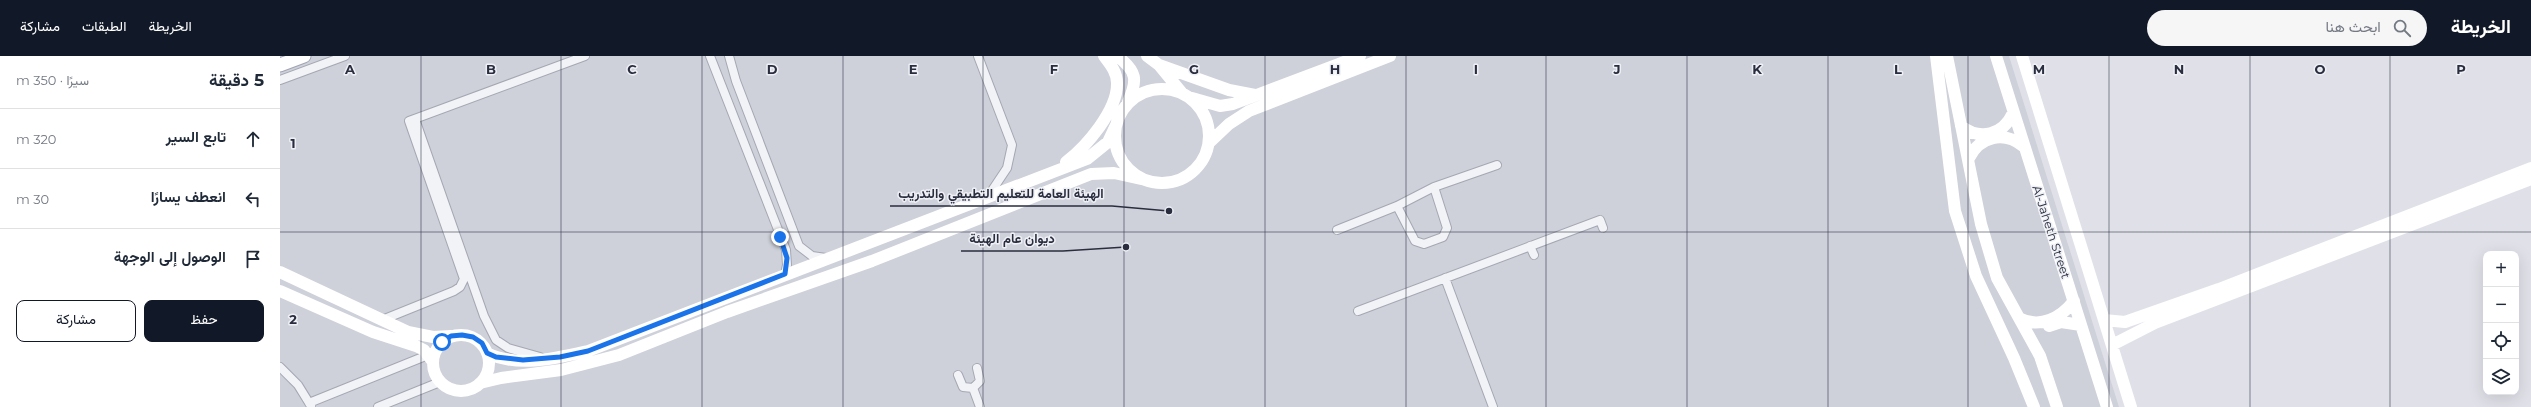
<!DOCTYPE html>
<html lang="ar">
<meta charset="utf-8">
<style>
:root{--surface:#fff;--page:#f6f6f7;--text:#1f2937;--muted:#747a83;--line:#e0e1e3;--accent:#111827}
body{margin:0;font-family:Montserrat,Vazirmatn,sans-serif;background:var(--page);color:var(--text);direction:rtl}
.controls{position:absolute;right:12px;bottom:12px;display:grid;overflow:hidden;border-radius:8px;box-shadow:0 4px 16px #0002}
.controls button{width:36px;height:36px;display:grid;place-items:center;padding:0;border:0;border-bottom:1px solid var(--line);background:var(--surface);color:var(--text);font:20px sans-serif}
.stop{position:absolute;width:12px;height:12px;margin:-9px;border:3px solid #1a73e8;border-radius:50%;background:#fff}
.stop.end{background:#1a73e8;border-color:#fff;box-shadow:0 1px 4px #0008}
.list{margin:0;padding:0;list-style:none}
h2{display:flex;justify-content:space-between;align-items:center;height:52px;margin:0;padding:0 16px;font-size:17px}
h2 small{font-size:13px;font-weight:400;color:var(--muted)}
.list li{display:grid;grid-template-columns:26px 1fr auto;gap:12px;align-items:center;box-sizing:border-box;height:60px;padding:0 16px;border-top:1px solid var(--line)}
.list b{display:block;font-size:15px;white-space:nowrap}
.list em{font-size:13px;font-style:normal;color:var(--muted)}
.actions{display:flex;gap:8px;padding:12px 16px}
.actions a{flex:1;padding:9px 0;border:1px solid var(--accent);border-radius:8px;text-align:center;font-size:14px;color:var(--accent)}
.actions .main{background:var(--accent);color:#fff}
.icon{flex:none;width:22px;height:22px;fill:none;stroke:currentColor;stroke-width:2;stroke-linecap:round;stroke-linejoin:round}
.map{position:relative;flex:none;width:2251px;height:351px;overflow:hidden;direction:ltr}
header{display:flex;align-items:center;gap:24px;box-sizing:border-box;height:56px;padding:0 20px;background:var(--accent);color:#fff}
header strong{font-size:19px}
nav{display:flex;gap:22px;margin-inline-start:auto;font-size:14px}
.search{width:280px;height:36px;background:var(--page);display:flex;align-items:center;gap:10px;box-sizing:border-box;padding:0 14px;border-radius:22px;color:var(--muted);font-size:15px}
main{display:flex}
aside{flex:1;background:var(--surface)}
.map>svg:first-child{display:block}
</style>
<header>
<strong>الخريطة</strong>
<div class="search"><svg class="icon" aria-label="search" viewBox="0 0 24 24"><circle cx="10" cy="10" r="6"/><path d="M15 15l6 6"/></svg>ابحث هنا</div>
<nav><a>الخريطة</a><a>الطبقات</a><a>مشاركة</a></nav>
</header>
<main>
<div class="map">
<svg width="2251" height="351" viewBox="0 0 2251 351">
<rect width="100%" height="100%" fill="#e0e1e8"/>
<path fill="#ced0da" d="M0,0H1729L1839,351H0Z"/>
<g fill="none" stroke-linecap="round" stroke-linejoin="round">
<g stroke="#a5a7b2" stroke-width="10">
<path id="street" d="M430,0L506,194L507,209L505,218
M449,0L456,25L519,190L532,200L546,202
M698,0L732,89L727,112L709,139
M0,24L65,0
M135,63L204,260L216,284L228,292L260,301
M1117,150L1135,185L1144,188L1163,181L1167,172L1154,131
M1057,174L1117,150L1154,131L1217,109
M1250,190L1254,199
M1165,222L1213,351
M1078,255L1320,164L1323,172
M102,264L174,235L180,231L184,223L129,65L305,0
M0,311L18,329L31,350
M678,319L683,331L693,332L700,325L697,312
M693,332L700,351
M29,347L148,299
M98,351L160,326"/>
</g>
<g stroke="#a0a4b3" stroke-width="15">
<path id="primary" d="M0,9L24,0"/>
</g>
<use href="#street" stroke="#f2f3f6" stroke-width="8"/>
<path stroke="#fff" stroke-width="12" d="M837,0C857,15 858,24 848,46
M867,0L879,9L902,37
M1656,0L1675,155L1696,220L1734,302L1754,351
M1667,0L1701,168L1717,222L1760,300L1777,351
M1716,0L1827,351
M1742,0L1851,351
M879,9L949,34L975,39
M835 80a47 47 0 1 1 94 0a47 47 0 1 1-94 0Z
M912,42L940,50L953,48L1080,0
M1681,70C1700,85 1723,79 1733,57
M930,86L949,68L969,55L1110,0
M1689,102C1700,80 1724,75 1743,90
M786,106C806,91 838,54 837,27C837,16 830,8 824,0
M0,216L128,276L153,281L171,280
M0,235L93,276L136,290L144,294L153,306
M1739,262C1760,273 1781,262 1794,245
M1824,264L1845,266L1939,233L2251,112
M1769,270L1781,266L1801,269
M153 307a28 28 0 1 1 56 0a28 28 0 1 1-56 0Z
M1832,289L1875,267L2251,123
M207,297C237,312 277,302 308,295L807,103L828,86L836,69
M200,327L221,322L281,314L339,299L447,256L592,205L811,118L834,117L861,123"/>
<use href="#primary" stroke="#fff" stroke-width="13"/>
</g>
<g fill="none" stroke-linecap="round" stroke-linejoin="round">
<path stroke="#1a73e8" stroke-width="5" d="M162,286L171,280L182,279L193,281L202,287L207,297L216,301L243,304L280,301L308,295L505,218L507,202L500,181"/>
</g>
<path fill="none" stroke="#292d3e" stroke-width="1" stroke-opacity="0.55" d="M141,0V351M281,0V351M422,0V351M563,0V351M703,0V351M844,0V351M985,0V351M1126,0V351M1266,0V351M1407,0V351M1548,0V351M1688,0V351M1829,0V351M1970,0V351M2110,0V351M0,176H2251"/>
<g text-anchor="middle" stroke-width="3" stroke-linejoin="round" paint-order="stroke">
<g font-size="12" fill="#292d3e" stroke="#eff0f5">
<text transform="translate(1771 176) rotate(72)" y="4">Al-Jaheth Street</text>
</g>
</g>
<g font-size="13" text-anchor="middle" font-weight="bold" fill="#292d3e" stroke="#eff0f5" stroke-width="3" stroke-linejoin="round" paint-order="stroke">
<text x="70" y="18">A</text>
<text x="211" y="18">B</text>
<text x="352" y="18">C</text>
<text x="492" y="18">D</text>
<text x="633" y="18">E</text>
<text x="774" y="18">F</text>
<text x="914" y="18">G</text>
<text x="1055" y="18">H</text>
<text x="1196" y="18">I</text>
<text x="1337" y="18">J</text>
<text x="1477" y="18">K</text>
<text x="1618" y="18">L</text>
<text x="1759" y="18">M</text>
<text x="1899" y="18">N</text>
<text x="2040" y="18">O</text>
<text x="2181" y="18">P</text>
<text x="13" y="92">1</text>
<text x="13" y="268">2</text>
</g>
<path fill="none" stroke="#292d3e" stroke-width="1.5" d="M889 155L832 150H610M846 191L783 195H681"/>
<g fill="#292d3e" stroke="#eff0f5" stroke-width="1.5">
<circle cx="889" cy="155" r="4"/>
<circle cx="846" cy="191" r="4"/>
</g>
<g font-size="13" text-anchor="middle" font-weight="bold" fill="#292d3e" stroke="#eff0f5" stroke-width="3" stroke-linejoin="round" paint-order="stroke">
<text x="721" y="142">الهيئة العامة للتعليم التطبيقي والتدريب</text>
<text x="732" y="187">ديوان عام الهيئة</text>
</g>
</svg>
<div class="controls">
<button>+</button>
<button>−</button>
<button><svg class="icon" aria-label="locate" viewBox="0 0 24 24"><circle cx="12" cy="12" r="6"/><path d="M12 2v4M12 18v4M2 12h4M18 12h4"/></svg></button>
<button><svg class="icon" aria-label="layers" viewBox="0 0 24 24"><path d="M12 4l9 5-9 5-9-5zM3 14l9 5 9-5"/></svg></button>
</div>
<div class="stop" style="left:162px;top:286px"></div>
<div class="stop end" style="left:500px;top:181px"></div>
</div>
<aside>
<h2>5 دقيقة<small>سيرًا · 350 m</small></h2>
<ul class="list">
<li><svg class="icon" aria-label="ahead" viewBox="0 0 24 24"><path d="M12 20V5M6 11l6-6 6 6"/></svg><div><b>تابع السير</b></div><em>320 m</em></li>
<li><svg class="icon" aria-label="left" viewBox="0 0 24 24"><path d="M17 20v-9H6M10 6l-5 5 5 5"/></svg><div><b>انعطف يسارًا</b></div><em>30 m</em></li>
<li><svg class="icon" aria-label="arrive" viewBox="0 0 24 24"><path d="M6 21V4h12l-3 4 3 4H6"/></svg><div><b>الوصول إلى الوجهة</b></div></li>
</ul>
<div class="actions"><a class="main">حفظ</a><a>مشاركة</a></div>
</aside>
</main>
